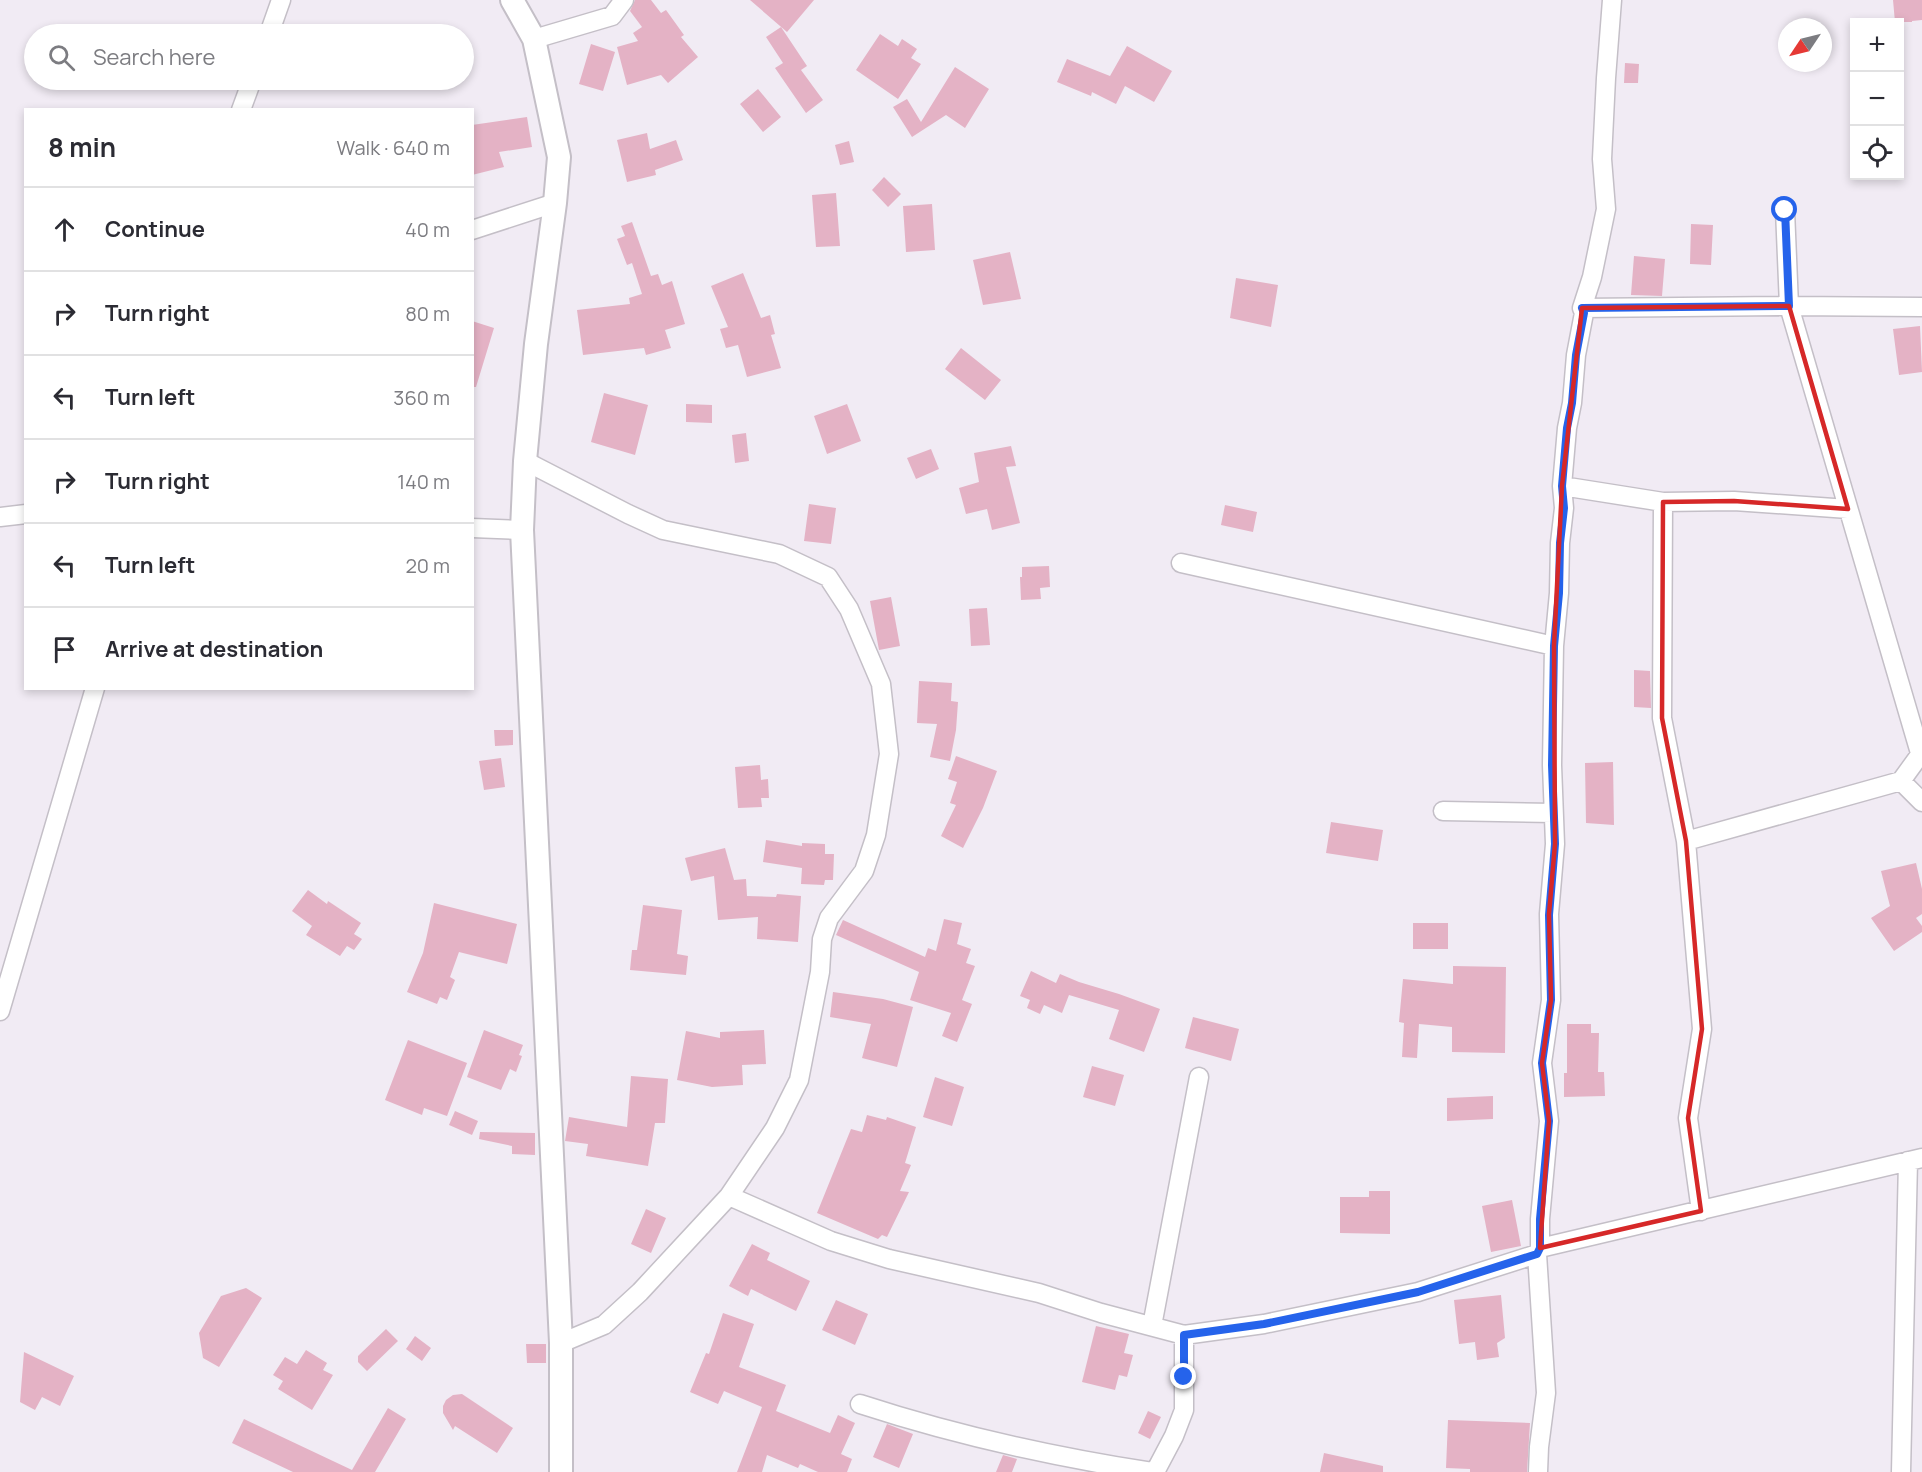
<!DOCTYPE html>
<meta charset="utf-8">
<style>
:root{--surface:#fff;--page:#f2f2f3;--text:#2b2b33;--muted:#7c7c81;--line:#e1e1e2}
body{margin:0;font-family:Manrope,sans-serif;background:var(--page);color:var(--text)}
.controls{position:absolute;right:18px;top:18px;display:grid;overflow:hidden;border-radius:0px;box-shadow:0 3px 9px #0003}
.controls button{width:54px;height:54px;display:grid;place-items:center;padding:0;border:0;border-bottom:2px solid var(--line);background:var(--surface);color:var(--text);font:30px sans-serif}
.compass{position:absolute;left:1778px;top:18px;width:54px;height:54px;border-radius:50%;background:var(--surface);box-shadow:0 3px 9px #0003;rotate:235deg}
.stop{position:absolute;width:18px;height:18px;margin:-14px;border:4px solid #2563eb;border-radius:50%;background:#fff}
.stop.end{background:#2563eb;border-color:#fff;box-shadow:0 2px 6px #0008}
.list{margin:0;padding:0;list-style:none}
h2{display:flex;justify-content:space-between;align-items:center;height:78px;margin:0;padding:0 24px;font-size:26px}
h2 small{font-size:20px;font-weight:400;color:var(--muted)}
.list li{display:grid;grid-template-columns:39px 1fr auto;gap:18px;align-items:center;box-sizing:border-box;height:84px;padding:0 24px;border-top:2px solid var(--line)}
.list b{display:block;font-size:22px;white-space:nowrap}
.list em{font-size:20px;font-style:normal;color:var(--muted)}
.icon{flex:none;width:33px;height:33px;fill:none;stroke:currentColor;stroke-width:2;stroke-linecap:round;stroke-linejoin:round}
.map{position:relative;flex:none;width:1922px;height:1472px;overflow:hidden}
.search{position:absolute;background:var(--surface);box-shadow:0 3px 9px #0003;left:24px;top:24px;width:450px;height:66px;display:flex;align-items:center;gap:15px;box-sizing:border-box;padding:0 21px;border-radius:33px;color:var(--muted);font-size:22px}
.panel{position:absolute;background:var(--surface);box-shadow:0 3px 9px #0003;left:24px;top:108px;width:450px;height:582px;border-radius:0px}
.map>svg:first-child{display:block}
</style>
<div class="map">
<svg width="1922" height="1472" viewBox="0 0 1922 1472">
<rect width="100%" height="100%" fill="#f1ebf4"/>
<path fill="#e4b2c5" d="M635,0H651L661,13L666,10L684,35L681,37L698,57L668,83L661,75L627,85L617,47L638,41L633,33L642,27L630,11Z
M750,0H814L787,32Z
M1893,0H1922V20L1912,21V22H1895Z
M781,27L807,66L801,70L823,100L806,113L775,68L783,63L766,37Z
M880,34L898,46L902,39L917,49L911,58L921,64L898,99L856,70Z
M591,44L615,52L603,91L579,84Z
M1127,46L1172,71L1154,102L1125,86L1116,104L1092,92L1091,96L1057,82L1067,59L1110,76Z
M1625,63L1639,64L1638,83H1624Z
M955,67L989,89L965,128L946,115L912,137L893,107L907,99L921,122Z
M758,89L781,117L763,132L740,104Z
M527,117L532,147L499,152L504,167L472,175V125Z
M647,133L650,149L676,140L683,160L655,170L656,175L627,182L617,140Z
M849,141L854,162L840,165L835,145Z
M884,177L901,194L888,207L872,190Z
M836,193L840,246L816,247L812,195Z
M932,204L935,250L906,252L903,206Z
M632,222L651,276L658,274L662,285L672,281L685,324L665,330L671,348L646,355L644,348L583,355L577,310L630,304L629,298L642,294L632,263L627,265L617,239L625,236L621,226Z
M1691,224L1713,225L1711,265L1690,264Z
M1010,252L1021,299L983,305L973,260Z
M1634,256L1665,259L1662,296L1631,295Z
M743,273L761,318L770,315L775,334L771,335L781,368L747,377L738,345L726,348L720,329L728,327L711,286Z
M1236,278L1278,285L1271,327L1230,318Z
M472,321L494,328L476,387H472Z
M1920,326L1922,372L1899,375L1893,329Z
M961,348L1001,380L985,400L945,369Z
M604,393L648,405L635,455L591,442Z
M686,404L712,405V423L686,422Z
M847,404L861,441L827,454L814,416Z
M746,433L749,461L735,463L732,435Z
M1011,446L1016,466L1006,467L1020,523L992,530L987,509L966,514L959,488L979,482L974,453Z
M931,449L939,469L916,479L907,458Z
M809,504L836,508L831,544L804,541Z
M1225,505L1257,512L1253,532L1221,525Z
M1049,566L1050,587L1040,588L1041,599L1021,600L1020,577H1022V567Z
M891,597L900,646L879,650L870,601Z
M987,608L990,645L971,646L969,609Z
M1634,670L1650,671L1651,708L1634,707Z
M919,681L952,683L951,701L958,702L956,730L950,761L930,757L937,724L917,723Z
M494,730H513V745L495,746Z
M956,756L997,771L983,808L963,848L941,836L956,805L950,803L957,782L948,779Z
M501,758L505,787L484,790L479,761Z
M1613,762L1614,825L1586,823L1585,763Z
M760,765L761,780L768,779L769,798H761L762,807L738,808L735,767Z
M1331,822L1383,830L1378,861L1326,853Z
M766,840L802,846V843L825,844V854H834L833,880H825L824,885L801,884L802,868L763,862Z
M725,848L734,880L746,879L747,896L776,897L777,894L801,896L798,942L757,939L758,917L718,920L714,876L691,881L685,858Z
M1916,863L1922,889V914L1916,918L1922,926V932L1894,951L1871,918L1890,906L1881,871Z
M308,890L327,904L328,901L361,923L354,934L362,939L354,950L347,946L340,956L306,935L312,926L292,911Z
M434,903L517,924L507,964L459,952L450,977L455,980L447,1000L440,997L437,1004L407,992L423,953Z
M643,905L682,910L677,954L688,956L686,975L630,970L632,950H637Z
M944,919L962,923L957,944L971,949L966,963L975,966L962,1000L972,1004L957,1042L942,1036L951,1013L910,1000L919,972L836,935L843,920L925,957L928,948L936,951Z
M1413,923H1448V949H1413Z
M1453,966L1506,967L1505,1053L1452,1052V1027L1419,1024L1417,1058L1402,1057L1404,1023L1399,1022L1403,979L1453,984Z
M1031,971L1056,983L1060,974L1079,982L1119,994L1160,1009L1144,1052L1109,1039L1119,1010L1069,995L1062,1013L1044,1005L1040,1014L1027,1008L1030,1000L1020,996Z
M833,992L883,999L913,1007L897,1067L862,1058L871,1024L830,1017Z
M1193,1017L1239,1029L1231,1061L1185,1048Z
M1567,1024H1591V1033H1599L1598,1072H1604L1605,1096L1564,1097V1073H1567Z
M484,1030L523,1045L519,1055L522,1056L516,1072L510,1069L501,1090L467,1077Z
M764,1030L766,1064L742,1065L743,1085L712,1087L677,1080L686,1031L720,1038V1032Z
M408,1040L467,1063L447,1116L424,1108L422,1115L385,1100Z
M1092,1066L1124,1075L1115,1106L1083,1097Z
M631,1076L668,1079L665,1123H655L648,1166L586,1156L588,1144L565,1141L569,1117L627,1127Z
M935,1077L964,1087L952,1126L923,1117Z
M1493,1096V1119L1447,1121V1098Z
M455,1111L478,1121L472,1135L449,1125Z
M867,1115L886,1120L887,1117L916,1127L905,1163L911,1165L900,1191L909,1192L887,1237L882,1235L878,1239L817,1213L851,1129L862,1132Z
M480,1132L535,1133V1155L512,1154V1146L479,1139Z
M1369,1191H1390V1234L1340,1233V1197H1369Z
M1512,1200L1521,1246L1491,1252L1482,1206Z
M646,1209L666,1218L651,1253L631,1244Z
M752,1244L770,1253L767,1260L810,1281L796,1311L751,1289L748,1296L729,1286Z
M246,1288L262,1298L219,1367L203,1358L199,1333L221,1296Z
M1501,1295L1505,1338L1497,1343L1499,1357L1477,1360L1475,1342L1459,1344L1454,1300Z
M836,1300L868,1314L855,1345L822,1330Z
M723,1313L754,1324L739,1367L786,1385L776,1411L830,1433L838,1415L855,1423L841,1454L852,1459L847,1472H818L800,1464L798,1468L767,1455L762,1472H737L762,1407L724,1391L718,1404L690,1392L706,1353L709,1354Z
M1096,1326L1129,1334L1124,1353L1133,1355L1127,1377L1119,1375L1115,1390L1082,1382Z
M386,1329L398,1341L367,1371L358,1362V1356Z
M415,1336L431,1348L422,1361L406,1349Z
M526,1344H546V1363H527Z
M306,1350L327,1363L323,1370L333,1375L312,1410L278,1389L283,1381L273,1375L285,1357L297,1364Z
M24,1352L74,1376L60,1406L42,1397L35,1410L20,1402Z
M462,1394L513,1428L497,1453L455,1426L453,1430L443,1413V1406L446,1400L453,1395Z
M388,1408L406,1419L375,1472H293L232,1443L244,1419L352,1470Z
M1148,1411L1161,1417L1150,1439L1138,1433Z
M1448,1420L1530,1423L1527,1472H1470V1469L1446,1468Z
M887,1424L913,1434L899,1468L873,1457Z
M1324,1453L1383,1466V1472H1320Z
M1003,1455L1017,1459L1012,1472H996Z"/>
<g fill="none" stroke-linecap="round" stroke-linejoin="round">
<g stroke="#c4bfc7" stroke-width="21">
<path id="minor" d="M269,34L281,0
M534,39L612,16L624,0
M241,110L252,80
M472,230L555,203
M1582,308L1789,306L1785,210
M525,461L628,514L663,530L779,554L828,577L849,609L881,684L889,754L876,835L864,871L829,918L822,939L820,972L799,1080L775,1128L729,1196L640,1292L604,1325L561,1343
M1562,486L1663,502L1734,501L1848,509
M1663,502L1662,718L1686,841L1702,1029L1688,1118L1701,1211
M0,517L26,514
M472,528L522,530
M1181,563L1554,646
M1922,752L1901,781L1922,802
M1920,753L1789,306L1922,307
M1443,811L1553,813
M1686,841L1901,781
M0,1011L95,688
M729,1196L831,1241L889,1259L1039,1293L1101,1313L1184,1335L1264,1324L1418,1292L1537,1254
M1540,1248L1922,1158
M1152,1326L1199,1077
M860,1404C955,1435 1054,1457 1152,1472
M1155,1472L1174,1436L1184,1410V1335
M1538,1472L1539,1447L1546,1393L1537,1254L1540,1248V1219L1549,1121L1542,1063L1551,1000L1549,914L1555,844L1552,765L1554,646L1559,593L1560,543L1564,508L1562,486L1567,428L1572,403L1576,355L1584,313L1582,308L1592,277L1606,209L1602,159L1606,78L1612,0
M1901,1472L1908,1161"/>
</g>
<g stroke="#c4bfc7" stroke-width="26">
<path id="tertiary" d="M512,0L534,39L559,157L555,203L536,344L525,461L522,530L561,1343V1472"/>
</g>
<use href="#minor" stroke="#fff" stroke-width="18"/>
<use href="#tertiary" stroke="#fff" stroke-width="22"/>
</g>
<g fill="none" stroke-linecap="round" stroke-linejoin="round">
<path stroke="#2563eb" stroke-width="8" d="M1184,1377V1335L1264,1324L1418,1292L1537,1254L1540,1248V1219L1549,1121L1542,1063L1551,1000L1549,915L1555,844L1552,765L1554,646L1559,593L1560,543L1564,508L1562,486L1567,428L1572,403L1576,355L1584,313L1582,308L1789,306L1785,210"/>
</g>
<path fill="none" stroke="#d62828" stroke-width="4.5" stroke-linejoin="round" d="M1789,306L1848,509L1734,501L1663,502L1662,718L1686,841L1702,1029L1688,1118L1701,1211L1540,1248L1549,1121L1542,1063L1551,1000L1549,914L1555,844L1554,646L1562,486L1582,308Z"/>
</svg>
<div class="controls">
<button>+</button>
<button>−</button>
<button><svg class="icon" aria-label="locate" viewBox="0 0 24 24"><circle cx="12" cy="12" r="6"/><path d="M12 2v4M12 18v4M2 12h4M18 12h4"/></svg></button>
</div>
<svg class="compass" viewBox="-18 -18 36 36"><path d="M0-13l5 13h-10z" fill="#e53935"/><path d="M0 13l5-13h-10z" fill="#7c7c81"/></svg>
<div class="stop" style="left:1785px;top:210px"></div>
<div class="stop end" style="left:1184px;top:1377px"></div>
<div class="search"><svg class="icon" aria-label="search" viewBox="0 0 24 24"><circle cx="10" cy="10" r="6"/><path d="M15 15l6 6"/></svg>Search here</div>
<section class="panel">
<h2>8 min<small>Walk · 640 m</small></h2>
<ul class="list">
<li><svg class="icon" aria-label="ahead" viewBox="0 0 24 24"><path d="M12 20V5M6 11l6-6 6 6"/></svg><div><b>Continue</b></div><em>40 m</em></li>
<li><svg class="icon" aria-label="right" viewBox="0 0 24 24"><path d="M7 20v-9h11M14 6l5 5-5 5"/></svg><div><b>Turn right</b></div><em>80 m</em></li>
<li><svg class="icon" aria-label="left" viewBox="0 0 24 24"><path d="M17 20v-9H6M10 6l-5 5 5 5"/></svg><div><b>Turn left</b></div><em>360 m</em></li>
<li><svg class="icon" aria-label="right" viewBox="0 0 24 24"><path d="M7 20v-9h11M14 6l5 5-5 5"/></svg><div><b>Turn right</b></div><em>140 m</em></li>
<li><svg class="icon" aria-label="left" viewBox="0 0 24 24"><path d="M17 20v-9H6M10 6l-5 5 5 5"/></svg><div><b>Turn left</b></div><em>20 m</em></li>
<li><svg class="icon" aria-label="arrive" viewBox="0 0 24 24"><path d="M6 21V4h12l-3 4 3 4H6"/></svg><div><b>Arrive at destination</b></div></li>
</ul>
</section>
</div>
